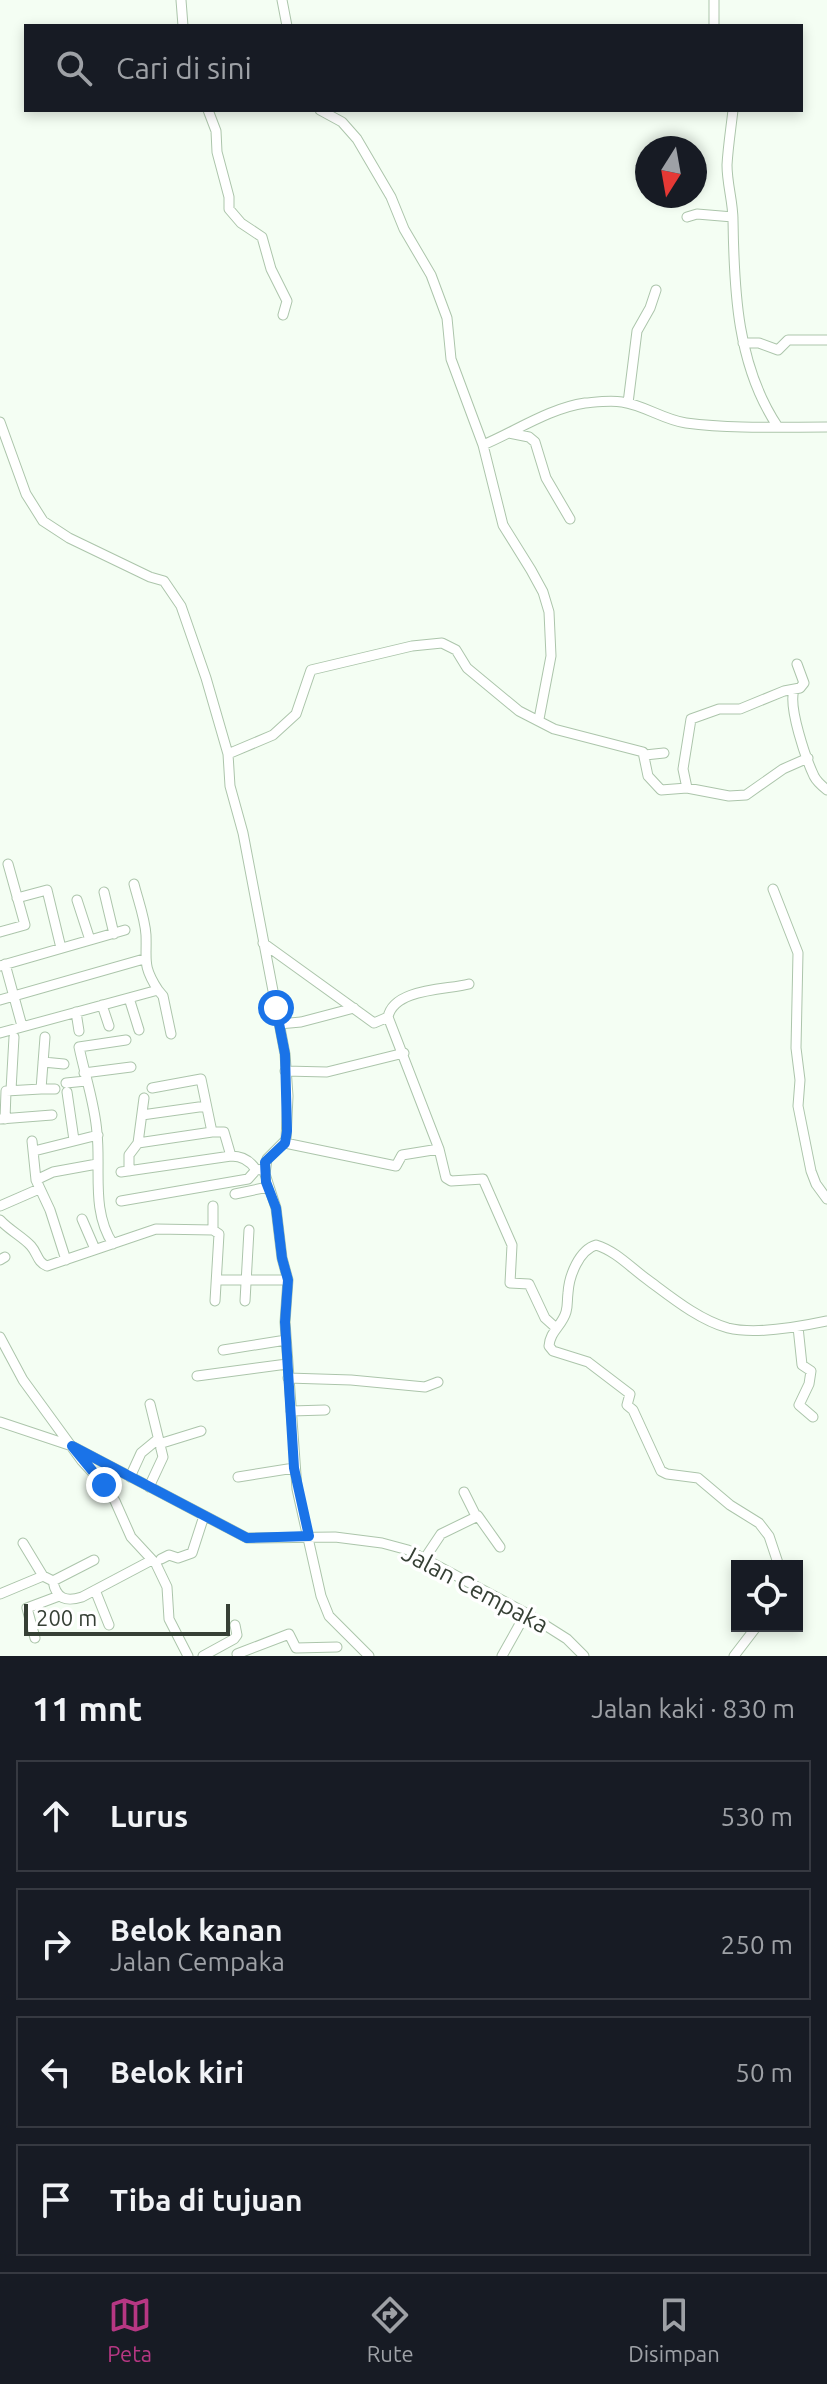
<!DOCTYPE html>
<html lang="id">
<meta charset="utf-8">
<style>
:root{--surface:#171b24;--page:#20242c;--text:#f1f3f6;--muted:#9ea1a6;--line:#363941;--accent:#b63783}
body{margin:0;font-family:Ubuntu,sans-serif;background:var(--page);color:var(--text)}
.controls{position:absolute;right:24px;bottom:24px;display:grid;overflow:hidden;border-radius:0px;box-shadow:0 4px 12px #0003}
.controls button{width:72px;height:72px;display:grid;place-items:center;padding:0;border:0;border-bottom:2px solid var(--line);background:var(--surface);color:var(--text);font:40px sans-serif}
.compass{position:absolute;left:635px;top:136px;width:72px;height:72px;border-radius:50%;background:var(--surface);box-shadow:0 4px 12px #0003;rotate:191deg}
.scale{position:absolute;left:24px;bottom:20px;width:206px;box-sizing:border-box;padding-left:8px;border:4px solid #364035;border-top:0;font-size:22px;line-height:28px;white-space:nowrap;color:#364035;-webkit-text-stroke:6px #fff;paint-order:stroke}
.stop{position:absolute;width:24px;height:24px;margin:-18px;border:6px solid #1a73e8;border-radius:50%;background:#fff}
.stop.end{background:#1a73e8;border-color:#fff;box-shadow:0 2px 8px #0008}
.list{margin:0;padding:0;list-style:none}
h2{display:flex;justify-content:space-between;align-items:center;height:104px;margin:0;padding:0 32px;font-size:34px}
h2 small{font-size:26px;font-weight:400;color:var(--muted)}
.list li{display:grid;grid-template-columns:52px 1fr auto;gap:24px;align-items:center;box-sizing:border-box;height:112px;margin:0 16px 16px;padding:0 16px;border:2px solid var(--line);border-radius:0px}
.list b{display:block;font-size:30px;white-space:nowrap}
.list p{margin:0;font-size:26px;white-space:nowrap;color:var(--muted)}
.list em{font-size:26px;font-style:normal;color:var(--muted)}
.icon{flex:none;width:44px;height:44px;fill:none;stroke:currentColor;stroke-width:2;stroke-linecap:round;stroke-linejoin:round}
.map{position:relative;flex:none;width:827px;height:1656px;overflow:hidden}
.search{position:absolute;background:var(--surface);box-shadow:0 4px 12px #0003;left:24px;right:24px;top:24px;height:88px;display:flex;align-items:center;gap:20px;box-sizing:border-box;padding:0 28px;border-radius:0px;color:var(--muted);font-size:30px}
.sheet{height:616px;background:var(--surface)}
nav{display:flex;justify-content:space-around;align-items:center;box-sizing:border-box;height:112px;border-top:2px solid var(--line);background:var(--surface);font-size:22px;color:var(--muted)}
nav a{display:grid;justify-items:center;gap:4px}
nav .on{color:var(--accent)}
.map>svg:first-child{display:block}
</style>
<div class="map">
<svg width="827" height="1656" viewBox="0 0 827 1656">
<rect width="100%" height="100%" fill="#f4fef3"/>
<g fill="none" stroke-linecap="round" stroke-linejoin="round">
<g stroke="#acc5ab" stroke-width="11">
<path id="minor" d="M181,0L183,26
M282,0L287,26
M714,0V26
M208,110L216,131L217,152L229,197V209L241,223L262,237L271,269L287,301L283,315
M320,110L342,122L357,139L391,197L404,229L431,275L447,318L451,359L483,445L503,525L531,570L543,592L549,612L551,656L539,719
M733,110C731,128 728,147 727,165C727,184 733,202 733,220C734,291 737,366 778,427
M687,217L697,214L733,217
M743,343H759L778,350L788,340H827
M628,403L637,331L650,308L656,290
M0,422L26,494L43,521L69,538L150,577L164,581L181,606L206,678L228,754L230,786L243,833L285,1054L288,1096L286,1140L267,1159L265,1174L276,1208L282,1258L288,1280L285,1322L297,1489L321,1596L329,1616L369,1656
M509,433L529,437L535,442L546,478L570,519
M483,445C516,431 550,408 585,403C597,402 610,400 622,402C644,405 664,420 686,423C733,429 780,427 827,427
M794,690C788,707 806,759 814,776C817,782 822,786 827,790
M228,754L273,735L296,714L311,670L412,646L442,643L456,650L467,668L519,711L554,729L643,752L648,776L661,790L687,788L729,796L746,795L783,769L808,758
M645,755L664,753
M687,788L683,769L691,719L719,709H740L784,691L800,688L804,683L797,664
M134,884C138,900 145,918 146,935C147,961 142,965 158,990
M773,889L798,953L796,1048L800,1080L798,1106L811,1171L816,1184L827,1199
M104,892L114,934
M17,898L47,890L61,948
M77,900L90,940
M0,932L25,925L8,864
M263,943L374,1023L388,1017L439,1149L446,1178L451,1181L483,1179L512,1245L510,1283L529,1284L545,1318L555,1327
M5,964L22,1026
M0,966L125,930
M129,998L139,1030
M0,1000L144,959
M102,1005L109,1026
M76,1012L79,1031
M388,1017C394,988 447,990 469,984
M279,1024L301,1022L354,1008
M0,1033L158,990L163,996L171,1034
M43,1062L64,1064
M285,1071L327,1072L404,1053
M84,1073L131,1067
M66,1083L86,1081
M152,1088L201,1079L212,1132
M41,1089H55
M11,1090L14,1037
M67,1092L74,1140
M142,1115L206,1106
M0,1119L52,1115
M5,1119L6,1091L41,1089L45,1037
M32,1141L36,1180L50,1210L66,1260
M138,1143L144,1098
M285,1143L396,1166L402,1155L439,1149
M34,1151L98,1135
M129,1171V1155L138,1143L212,1132H224L231,1156
M121,1172L231,1156C242,1156 250,1160 256,1170
M36,1180L53,1172L97,1164
M235,1194L268,1187
M121,1201L248,1179L256,1170L265,1169
M0,1206L39,1189
M213,1206V1230L219,1234L215,1301
M82,1219L95,1249
M0,1220C9,1230 23,1237 31,1246C38,1254 37,1262 47,1266L156,1229L213,1230
M113,1244C91,1211 101,1170 97,1133C95,1104 85,1076 79,1047L126,1040
M0,1260L5,1257
M218,1280H288
M245,1301L249,1230
M798,1327L802,1365L811,1371L809,1384L799,1405L813,1417
M0,1337L23,1380L82,1461L104,1485L115,1501L131,1537L156,1564L167,1587L169,1619L188,1656
M223,1350L286,1340
M197,1376L287,1364
M288,1378L351,1380L425,1387L438,1382
M291,1411L325,1410
M0,1422L72,1446L247,1538L335,1537L382,1543L408,1550L526,1613L567,1639L584,1656
M159,1444L201,1431
M130,1477L141,1453L158,1439
M238,1477L294,1468
M149,1487L163,1457L150,1404
M464,1492L476,1516
M23,1543L43,1576
M425,1558L441,1534L478,1516L500,1547
M161,1559L169,1555L178,1558L192,1553L204,1516
M94,1560L53,1581C56,1599 66,1602 82,1597L152,1560
M779,1566L769,1536L759,1523L730,1505L698,1478L667,1474L661,1471L633,1410L627,1405L630,1394L588,1362L553,1351L549,1346C550,1331 562,1326 566,1312C568,1305 567,1300 568,1293C569,1276 579,1250 596,1245C616,1251 631,1268 648,1280C671,1297 699,1320 728,1328C756,1335 799,1327 827,1321
M95,1590L109,1625
M0,1594L43,1576L53,1581
M35,1638L27,1608L59,1596
M237,1654L289,1634L296,1648L337,1647
M203,1656L234,1639L237,1635L235,1625
M502,1656L526,1613
M734,1656L757,1626"/>
</g>
<use href="#minor" stroke="#fff" stroke-width="9"/>
</g>
<g fill="none" stroke-linecap="round" stroke-linejoin="round">
<path stroke="#1a73e8" stroke-width="10" d="M104,1485L72,1446L247,1538L309,1536L294,1468L285,1322L288,1280L282,1258L276,1208L266,1182L265,1162L285,1143L287,1131L285,1054L276,1008"/>
</g>
<g text-anchor="middle" stroke-width="7" stroke-linejoin="round" paint-order="stroke">
<g font-size="24" fill="#364035" stroke="#fff">
<text transform="translate(475 1589) rotate(28)" y="8">Jalan Cempaka</text>
</g>
</g>
</svg>
<div class="controls">
<button><svg class="icon" aria-label="locate" viewBox="0 0 24 24"><circle cx="12" cy="12" r="6"/><path d="M12 2v4M12 18v4M2 12h4M18 12h4"/></svg></button>
</div>
<svg class="compass" viewBox="-18 -18 36 36"><path d="M0-13l5 13h-10z" fill="#e53935"/><path d="M0 13l5-13h-10z" fill="#9ea1a6"/></svg>
<div class="scale">200 m</div>
<div class="stop" style="left:276px;top:1008px"></div>
<div class="stop end" style="left:104px;top:1485px"></div>
<div class="search"><svg class="icon" aria-label="search" viewBox="0 0 24 24"><circle cx="10" cy="10" r="6"/><path d="M15 15l6 6"/></svg>Cari di sini</div>
</div>
<section class="sheet">
<h2>11 mnt<small>Jalan kaki · 830 m</small></h2>
<ul class="list">
<li><svg class="icon" aria-label="ahead" viewBox="0 0 24 24"><path d="M12 20V5M6 11l6-6 6 6"/></svg><div><b>Lurus</b></div><em>530 m</em></li>
<li><svg class="icon" aria-label="right" viewBox="0 0 24 24"><path d="M7 20v-9h11M14 6l5 5-5 5"/></svg><div><b>Belok kanan</b><p>Jalan Cempaka</p></div><em>250 m</em></li>
<li><svg class="icon" aria-label="left" viewBox="0 0 24 24"><path d="M17 20v-9H6M10 6l-5 5 5 5"/></svg><div><b>Belok kiri</b></div><em>50 m</em></li>
<li><svg class="icon" aria-label="arrive" viewBox="0 0 24 24"><path d="M6 21V4h12l-3 4 3 4H6"/></svg><div><b>Tiba di tujuan</b></div></li>
</ul>
</section>
<nav>
<a class="on"><svg class="icon" aria-label="map" viewBox="0 0 24 24"><path d="M3 6l6-2 6 2 6-2v14l-6 2-6-2-6 2zM9 4v14M15 6v14"/></svg>Peta</a>
<a><svg class="icon" aria-label="directions" viewBox="0 0 24 24"><path d="M12 3l9 9-9 9-9-9zM9 14v-3h6M13 9l2 2-2 2"/></svg>Rute</a>
<a><svg class="icon" aria-label="saved" viewBox="0 0 24 24"><path d="M7 4h10v16l-5-4-5 4z"/></svg>Disimpan</a>
</nav>
